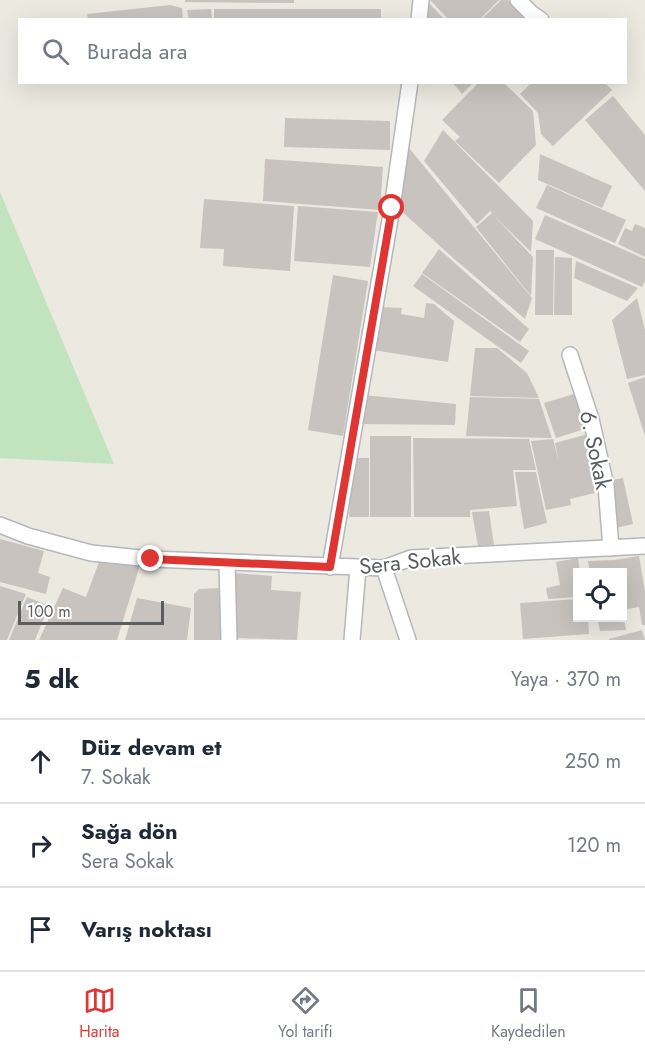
<!DOCTYPE html>
<html lang="tr">
<meta charset="utf-8">
<style>
:root{--surface:#fff;--page:#f6f6f7;--text:#1f2937;--muted:#747a83;--line:#e0e1e3;--accent:#e03633}
body{margin:0;font-family:Jost,sans-serif;background:var(--page);color:var(--text)}
.controls{position:absolute;right:18px;bottom:18px;display:grid;overflow:hidden;border-radius:0px;box-shadow:0 6px 24px #0002}
.controls button{width:54px;height:54px;display:grid;place-items:center;padding:0;border:0;border-bottom:2px solid var(--line);background:var(--surface);color:var(--text);font:30px sans-serif}
.scale{position:absolute;left:18px;bottom:15px;width:146px;box-sizing:border-box;padding-left:6px;border:3px solid #5a5e61;border-top:0;font-size:16px;line-height:21px;white-space:nowrap;color:#5a5e61;-webkit-text-stroke:4px #fff;paint-order:stroke}
.stop{position:absolute;width:18px;height:18px;margin:-14px;border:4px solid #e03633;border-radius:50%;background:#fff}
.stop.end{background:#e03633;border-color:#fff;box-shadow:0 2px 6px #0008}
.list{margin:0;padding:0;list-style:none}
h2{display:flex;justify-content:space-between;align-items:center;height:78px;margin:0;padding:0 24px;font-size:26px}
h2 small{font-size:20px;font-weight:400;color:var(--muted)}
.list li{display:grid;grid-template-columns:39px 1fr auto;gap:18px;align-items:center;box-sizing:border-box;height:84px;padding:0 24px;border-top:2px solid var(--line)}
.list b{display:block;font-size:22px;white-space:nowrap}
.list p{margin:0;font-size:20px;white-space:nowrap;color:var(--muted)}
.list em{font-size:20px;font-style:normal;color:var(--muted)}
.icon{flex:none;width:33px;height:33px;fill:none;stroke:currentColor;stroke-width:2;stroke-linecap:round;stroke-linejoin:round}
.map{position:relative;flex:none;width:645px;height:640px;overflow:hidden}
.search{position:absolute;background:var(--surface);box-shadow:0 6px 24px #0002;left:18px;right:18px;top:18px;height:66px;display:flex;align-items:center;gap:15px;box-sizing:border-box;padding:0 21px;border-radius:0px;color:var(--muted);font-size:22px}
.sheet{height:330px;background:var(--surface)}
nav{display:flex;justify-content:space-around;align-items:center;box-sizing:border-box;height:84px;border-top:2px solid var(--line);background:var(--surface);font-size:16px;color:var(--muted)}
nav a{display:grid;justify-items:center;gap:3px}
nav .on{color:var(--accent)}
.map>svg:first-child{display:block}
</style>
<div class="map">
<svg width="645" height="640" viewBox="0 0 645 640">
<rect width="100%" height="100%" fill="#ece9e1"/>
<path fill="#c1e3be" d="M0,192L114,464L0,458Z"/>
<path fill="#c8c3be" d="M185,0H294V3L185,2Z
M430,0H499L479,20H449Z
M501,0H508L527,20H481Z
M428,2L445,20H425Z
M170,5L182,8L183,20H88L87,14Z
M211,9L212,20H189L187,10Z
M214,9H381V20H214Z
M452,82H474L462,94Z
M479,82H503L533,111L536,145L499,183L455,141L460,137L442,120Z
M532,82H604L612,90L553,146L541,134L538,113L520,94Z
M613,96L645,135V191L585,120Z
M285,118L390,121V150L284,147Z
M443,130L533,221L531,252L494,216L533,257L531,296L476,227L492,213L490,211L477,224L424,161Z
M409,148L532,298L525,319L452,257L397,207Z
M540,154L612,186L602,208L538,180Z
M265,159L383,167L380,210L263,201Z
M547,185L626,220L615,243L536,208Z
M204,199L294,206L290,271L223,266L224,249L200,248Z
M298,206L378,212L370,267L294,261Z
M545,215L645,259V281L642,287L535,239Z
M635,224L645,228V257L618,244L625,228L632,231Z
M439,249L529,329L520,342L422,273Z
M536,250H554L553,315H535Z
M555,257L572,258V315H554Z
M576,261L638,288L627,301L574,278Z
M422,274L529,351L521,363L413,286Z
M333,275L368,281L343,436L308,430Z
M637,298L645,330V375L627,379L612,320Z
M426,303L434,304L454,321L448,362L373,350L380,307L402,308L401,314L424,318Z
M475,348H497L527,373L539,398L470,396Z
M645,377V436L628,383Z
M574,394L585,429L556,438L544,403Z
M363,395L456,404L455,425L359,424Z
M470,397L539,399L552,438L466,436Z
M588,434L603,491L570,499L571,505L546,510L531,441L553,439L559,462L555,443Z
M370,436H411V517H370Z
M413,438L529,439L536,470H513L517,506L470,510V517H414Z
M353,458H369V517H349Z
M515,472H536L547,523L524,529Z
M623,478L633,524L616,528L607,481Z
M489,511L494,545L478,546L472,512Z
M0,539L44,551L38,573L50,577L46,594L0,582Z
M639,556L645,591V625H642L639,607L622,610V572H590L588,561L615,560Z
M578,558L580,572H578V597L548,599L546,588L560,585L556,562Z
M99,562L140,565L117,640H39L63,588L86,597Z
M234,573L272,576L271,590L301,592L297,640L236,638Z
M0,586L26,594L7,640H0Z
M223,588L224,640H194V594L199,589Z
M27,597L49,606L35,640H9Z
M137,598L191,608L187,640H125Z
M578,599V618H588L589,634L523,639L520,603Z
M597,618H624L626,630L600,631Z
M642,630L645,640H609V639Z"/>
<g fill="none" stroke-linecap="round" stroke-linejoin="round">
<g stroke="#b4b7bb" stroke-width="18">
<path id="minor" d="M518,0L531,13L541,20
M419,20L421,0
M570,355L591,419L606,486L611,548
M0,525L28,536L91,553L151,559L384,568L411,558L645,546
M227,563L229,640
M330,567L392,208L410,82
M384,568L408,640
M352,640L358,568"/>
</g>
<use href="#minor" stroke="#fff" stroke-width="15"/>
</g>
<g fill="none" stroke-linecap="round" stroke-linejoin="round">
<path stroke="#e03633" stroke-width="8" d="M151,559L330,567L392,208"/>
</g>
<g text-anchor="middle" stroke-width="4.5" stroke-linejoin="round" paint-order="stroke">
<g font-size="22" fill="#5a5e61" stroke="#fff">
<text transform="translate(596 450) rotate(78)" y="8">6. Sokak</text>
<text transform="translate(410 561) rotate(-6)" y="8">Sera Sokak</text>
</g>
</g>
</svg>
<div class="controls">
<button><svg class="icon" aria-label="locate" viewBox="0 0 24 24"><circle cx="12" cy="12" r="6"/><path d="M12 2v4M12 18v4M2 12h4M18 12h4"/></svg></button>
</div>
<div class="scale">100 m</div>
<div class="stop" style="left:392px;top:208px"></div>
<div class="stop end" style="left:151px;top:559px"></div>
<div class="search"><svg class="icon" aria-label="search" viewBox="0 0 24 24"><circle cx="10" cy="10" r="6"/><path d="M15 15l6 6"/></svg>Burada ara</div>
</div>
<section class="sheet">
<h2>5 dk<small>Yaya · 370 m</small></h2>
<ul class="list">
<li><svg class="icon" aria-label="ahead" viewBox="0 0 24 24"><path d="M12 20V5M6 11l6-6 6 6"/></svg><div><b>Düz devam et</b><p>7. Sokak</p></div><em>250 m</em></li>
<li><svg class="icon" aria-label="right" viewBox="0 0 24 24"><path d="M7 20v-9h11M14 6l5 5-5 5"/></svg><div><b>Sağa dön</b><p>Sera Sokak</p></div><em>120 m</em></li>
<li><svg class="icon" aria-label="arrive" viewBox="0 0 24 24"><path d="M6 21V4h12l-3 4 3 4H6"/></svg><div><b>Varış noktası</b></div></li>
</ul>
</section>
<nav>
<a class="on"><svg class="icon" aria-label="map" viewBox="0 0 24 24"><path d="M3 6l6-2 6 2 6-2v14l-6 2-6-2-6 2zM9 4v14M15 6v14"/></svg>Harita</a>
<a><svg class="icon" aria-label="directions" viewBox="0 0 24 24"><path d="M12 3l9 9-9 9-9-9zM9 14v-3h6M13 9l2 2-2 2"/></svg>Yol tarifi</a>
<a><svg class="icon" aria-label="saved" viewBox="0 0 24 24"><path d="M7 4h10v16l-5-4-5 4z"/></svg>Kaydedilen</a>
</nav>
